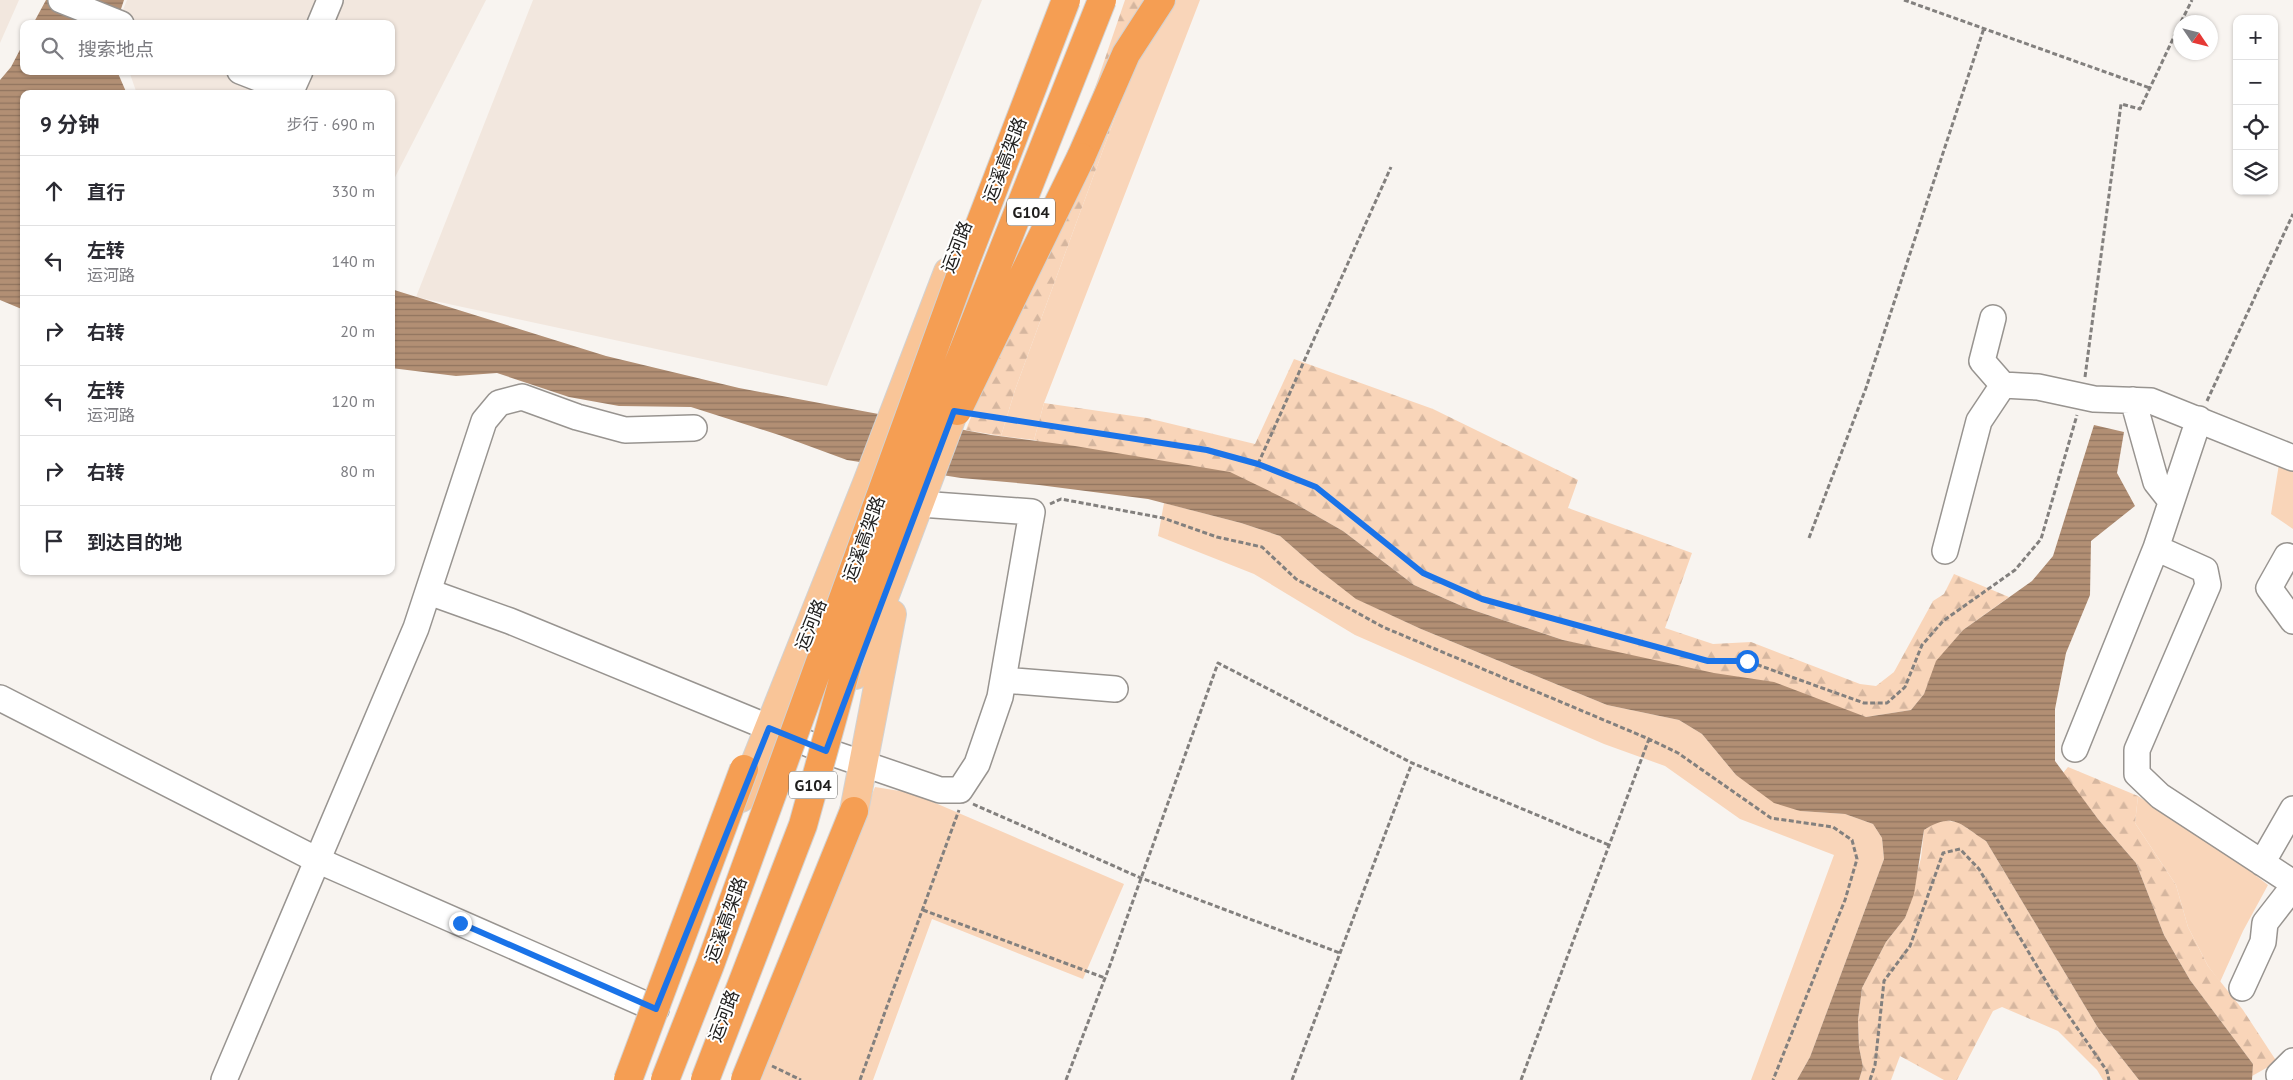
<!DOCTYPE html>
<html lang="zh">
<meta charset="utf-8">
<style>
:root{--surface:#fff;--page:#f2f2f3;--text:#2b2b33;--muted:#7c7c81;--line:#e1e1e2}
body{margin:0;font-family:"PT Sans","Noto Sans SC",sans-serif;background:var(--page);color:var(--text)}
.controls{position:absolute;right:15px;top:15px;display:grid;overflow:hidden;border-radius:10px;box-shadow:0 1px 4px #0004}
.controls button{width:45px;height:45px;display:grid;place-items:center;padding:0;border:0;border-bottom:1px solid var(--line);background:var(--surface);color:var(--text);font:25px sans-serif}
.compass{position:absolute;left:2173px;top:15px;width:45px;height:45px;border-radius:50%;background:var(--surface);box-shadow:0 1px 4px #0004;rotate:125deg}
.stop{position:absolute;width:15px;height:15px;margin:-11px;border:4px solid #1a73e8;border-radius:50%;background:#fff}
.stop.end{background:#1a73e8;border-color:#fff;box-shadow:0 1px 5px #0008}
.list{margin:0;padding:0;list-style:none}
h2{display:flex;justify-content:space-between;align-items:center;height:65px;margin:0;padding:0 20px;font-size:21px}
h2 small{font-size:16px;font-weight:400;color:var(--muted)}
.list li{display:grid;grid-template-columns:32px 1fr auto;gap:15px;align-items:center;box-sizing:border-box;height:70px;padding:0 20px;border-top:1px solid var(--line)}
.list b{display:block;font-size:19px;white-space:nowrap}
.list p{margin:0;font-size:16px;white-space:nowrap;color:var(--muted)}
.list em{font-size:16px;font-style:normal;color:var(--muted)}
.icon{flex:none;width:28px;height:28px;fill:none;stroke:currentColor;stroke-width:2;stroke-linecap:round;stroke-linejoin:round}
.map{position:relative;flex:none;width:2293px;height:1080px;overflow:hidden}
.search{position:absolute;background:var(--surface);box-shadow:0 1px 4px #0004;left:20px;top:20px;width:375px;height:55px;display:flex;align-items:center;gap:12px;box-sizing:border-box;padding:0 18px;border-radius:10px;color:var(--muted);font-size:19px}
.panel{position:absolute;background:var(--surface);box-shadow:0 1px 4px #0004;left:20px;top:90px;width:375px;height:485px;border-radius:10px}
.map>svg:first-child{display:block}
</style>
<div class="map">
<svg width="2293" height="1080" viewBox="0 0 2293 1080">
<defs>
<pattern id="forest-firs" width="22" height="20" patternUnits="userSpaceOnUse" patternTransform="scale(1.25)"><rect width="22" height="20" fill="#f9d5b9"/><path d="M5 1l3.5 6h-7zM16 11l3.5 6h-7z" fill="#d5b69f"/></pattern>
<pattern id="water-rules" width="6" height="5" patternUnits="userSpaceOnUse" patternTransform="scale(1.25)"><rect width="6" height="5" fill="#b28f74"/><path d="M0 2.5h6" fill="none" stroke="#90745f"/></pattern>
</defs>
<rect width="100%" height="100%" fill="#f8f4f0"/>
<path fill="#f2e7de" d="M0,0H19L0,43Z
M127,0H486L391,185V94H137L129,71H391V24H117Z
M533,0H982L827,386L416,297Z"/>
<path fill="#f9d5b9" d="M1158,0H1200L1044,403L1034,440L1001,436L1015,390Z
M2279,464L2293,470V529L2271,514Z
M1164,503L1241,523L1280,536L1320,571L1357,599L1421,629L1607,705L1679,720L1702,734L1736,775L1800,811L1845,814L1873,824L1882,838L1884,859L1810,1057L1797,1080H1751L1834,855L1740,819L1665,766L1604,744L1355,635L1254,574L1158,536Z
M875,787L912,793L1124,884L1083,979L932,919L873,1080H762L756,1078Z
M2138,796L2231,856L2268,885L2243,931L2220,982L2208,966L2188,927L2176,885L2135,823Z"/>
<path fill="url(#forest-firs)" d="M1125,0H1158L1015,390L1001,436L966,430L1060,190Z
M1294,359L1433,409L1578,480L1568,508L1692,553L1665,628L1713,644L1751,642L1860,684L1876,686L1894,672L1933,601L1944,594L1954,574L2009,597L1963,630L1937,661L1924,694L1911,710L1866,717L1563,640L1464,607L1414,585L1343,531L1294,503L1034,440L1044,403L1147,418L1255,444Z
M2068,767L2138,796L2135,823L2176,885L2188,927L2208,966L2243,1010L2277,1062L2252,1076L2253,1064L2190,980L2164,935L2136,863L2098,819L2063,773Z
M1940,820L1958,822L1986,841L2098,1028L2139,1080H2103L2097,1070L2058,1031L2002,1007L1993,1011L1957,1080H1944L1900,1056L1891,1080H1859L1863,1067L1859,1047L1858,1020L1862,988L1886,942L1905,918L1921,858L1924,830Z"/>
<path fill="url(#water-rules)" d="M46,0H124L116,24H33Z
M24,42V71H117L127,94H24V310L0,300V80L11,67Z
M391,289L606,356L739,388L991,435L1075,446L1230,472L1294,503L1343,531L1414,585L1464,607L1563,640L1714,673L1774,682L1866,717L1911,710L1924,694L1936,661L1963,630L2032,581L2053,556L2094,425L2124,432L2117,473L2135,506L2091,541L2090,595L2066,653L2055,709V761L2098,819L2136,863L2164,935L2190,980L2253,1064L2252,1080H2139L2098,1028L1986,841C1960,825 1954,811 1924,830L1914,894L1905,918L1886,942L1862,988L1858,1020L1859,1047L1863,1067L1859,1080H1797L1810,1057L1884,859L1882,838L1873,824L1845,814L1800,811L1774,803L1736,775L1702,734L1679,720L1607,705L1421,629L1356,599L1320,571L1280,536L1241,523L1148,499L1039,485L961,478L847,460L779,435L691,407L619,406L569,397L497,373L456,376L391,368Z"/>
<g fill="none" stroke-linecap="round" stroke-linejoin="round">
<g stroke="#989490" stroke-width="28">
<path id="minor" d="M61,0L121,24
M320,24L330,0
M240,71L291,91L300,71
M1993,318L1982,361L2003,385
M2133,400L2156,482L2171,501
M2156,548L2205,570L2208,585L2137,750V774L2160,796L2293,883
M1945,551L1979,421L2003,385L2038,387L2094,399L2151,401L2293,458
M2287,556L2269,588L2293,621
M429,592L510,621L826,751L940,790H960L977,764L1000,697L1032,512L920,504
M1003,680L1115,689
M0,698L317,860L656,1009
M2075,749L2156,548L2199,419
M2262,863L2293,809
M2242,988L2263,942L2265,923L2293,887
M2279,1075L2293,1061
M224,1080L416,628L484,421L499,403L522,397L577,417L625,430L694,428"/>
</g>
<g stroke="#d2d2d2" stroke-width="30">
<path id="major" d="M855,675L962,390
M741,798L867,483L948,272
M854,811L892,614"/>
</g>
<g stroke="#d2d2d2" stroke-width="30">
<path id="highway" d="M1081,157L1126,54L1161,0"/>
</g>
<path stroke="#83807e" stroke-width="3" stroke-dasharray="5 2.5" stroke-linecap="butt" d="M1904,0L2150,88
M2181,22L2192,0
M2085,377L2121,104L2140,109L2180,24
M2207,401L2293,214
M978,415L1207,450L1258,464L1316,487L1423,573L1482,599L1708,661H1747L1864,703H1887L1905,687L1922,645L1943,621L2015,570L2041,539L2077,415
M1258,464L1391,167
M1050,504L1061,499L1163,518L1217,537L1262,547L1296,579L1383,627L1649,739L1678,753L1771,818L1833,827L1852,840L1857,859L1845,900L1773,1080
M1809,538L1866,388L1984,28
M973,804L1141,878L1340,953
M923,910L1105,978
M772,1066L801,1080
M860,1080L959,810
M1066,1080L1110,965L1218,663L1412,763L1609,845
M1292,1080L1412,763
M1521,1080L1649,739
M1870,1080L1875,1065L1884,981L1910,946L1943,853L1960,849L1979,869L2053,993L2107,1071L2109,1080"/>
<use href="#minor" stroke="#fff" stroke-width="25"/>
<use href="#major" stroke="#f9c598" stroke-width="28"/>
<use href="#highway" stroke="#f59e53" stroke-width="28"/>
<g stroke="#d2d2d2" stroke-width="30" stroke-linecap="butt">
<path id="highway-bridge" d="M957,411L1081,157
M628,1080L744,769
M665,1080L710,965L965,263L1066,0
M705,1080L803,825L866,597L1102,0
M745,1080L854,811"/>
</g>
<use href="#highway-bridge" stroke="#f59e53" stroke-width="28"/>
</g>
<g fill="none" stroke-linecap="round" stroke-linejoin="round">
<path stroke="#1a73e8" stroke-width="6" d="M460,923L656,1009L769,728L826,751L954,411L1207,450L1258,464L1316,487L1423,573L1482,599L1708,661H1747"/>
</g>
<g text-anchor="middle" stroke-width="4" stroke-linejoin="round" paint-order="stroke">
<g fill="#fff" stroke="#626261" stroke-width="1">
<rect x="1007" y="198.5" width="48" height="27" rx="4"/>
<rect x="789" y="771.5" width="48" height="27" rx="4"/>
</g>
<g font-size="16" font-weight="bold" fill="#1f1e1d">
<text x="1031" y="218">G104</text>
<text x="813" y="791">G104</text>
</g>
<g font-size="18" fill="#1f1e1d" stroke="#fff">
<text transform="translate(1005 160) rotate(-69)" y="6">运溪高架路</text>
<text transform="translate(957 247) rotate(-69)" y="6">运河路</text>
<text transform="translate(864 539) rotate(-70)" y="6">运溪高架路</text>
<text transform="translate(811 625) rotate(-68)" y="6">运河路</text>
<text transform="translate(726 920) rotate(-70)" y="6">运溪高架路</text>
<text transform="translate(724 1016) rotate(-69)" y="6">运河路</text>
</g>
</g>
</svg>
<div class="controls">
<button>+</button>
<button>−</button>
<button><svg class="icon" aria-label="locate" viewBox="0 0 24 24"><circle cx="12" cy="12" r="6"/><path d="M12 2v4M12 18v4M2 12h4M18 12h4"/></svg></button>
<button><svg class="icon" aria-label="layers" viewBox="0 0 24 24"><path d="M12 4l9 5-9 5-9-5zM3 14l9 5 9-5"/></svg></button>
</div>
<svg class="compass" viewBox="-18 -18 36 36"><path d="M0-13l5 13h-10z" fill="#e53935"/><path d="M0 13l5-13h-10z" fill="#7c7c81"/></svg>
<div class="stop" style="left:1747px;top:661px"></div>
<div class="stop end" style="left:460px;top:923px"></div>
<div class="search"><svg class="icon" aria-label="search" viewBox="0 0 24 24"><circle cx="10" cy="10" r="6"/><path d="M15 15l6 6"/></svg>搜索地点</div>
<section class="panel">
<h2>9 分钟<small>步行 · 690 m</small></h2>
<ul class="list">
<li><svg class="icon" aria-label="ahead" viewBox="0 0 24 24"><path d="M12 20V5M6 11l6-6 6 6"/></svg><div><b>直行</b></div><em>330 m</em></li>
<li><svg class="icon" aria-label="left" viewBox="0 0 24 24"><path d="M17 20v-9H6M10 6l-5 5 5 5"/></svg><div><b>左转</b><p>运河路</p></div><em>140 m</em></li>
<li><svg class="icon" aria-label="right" viewBox="0 0 24 24"><path d="M7 20v-9h11M14 6l5 5-5 5"/></svg><div><b>右转</b></div><em>20 m</em></li>
<li><svg class="icon" aria-label="left" viewBox="0 0 24 24"><path d="M17 20v-9H6M10 6l-5 5 5 5"/></svg><div><b>左转</b><p>运河路</p></div><em>120 m</em></li>
<li><svg class="icon" aria-label="right" viewBox="0 0 24 24"><path d="M7 20v-9h11M14 6l5 5-5 5"/></svg><div><b>右转</b></div><em>80 m</em></li>
<li><svg class="icon" aria-label="arrive" viewBox="0 0 24 24"><path d="M6 21V4h12l-3 4 3 4H6"/></svg><div><b>到达目的地</b></div></li>
</ul>
</section>
</div>
